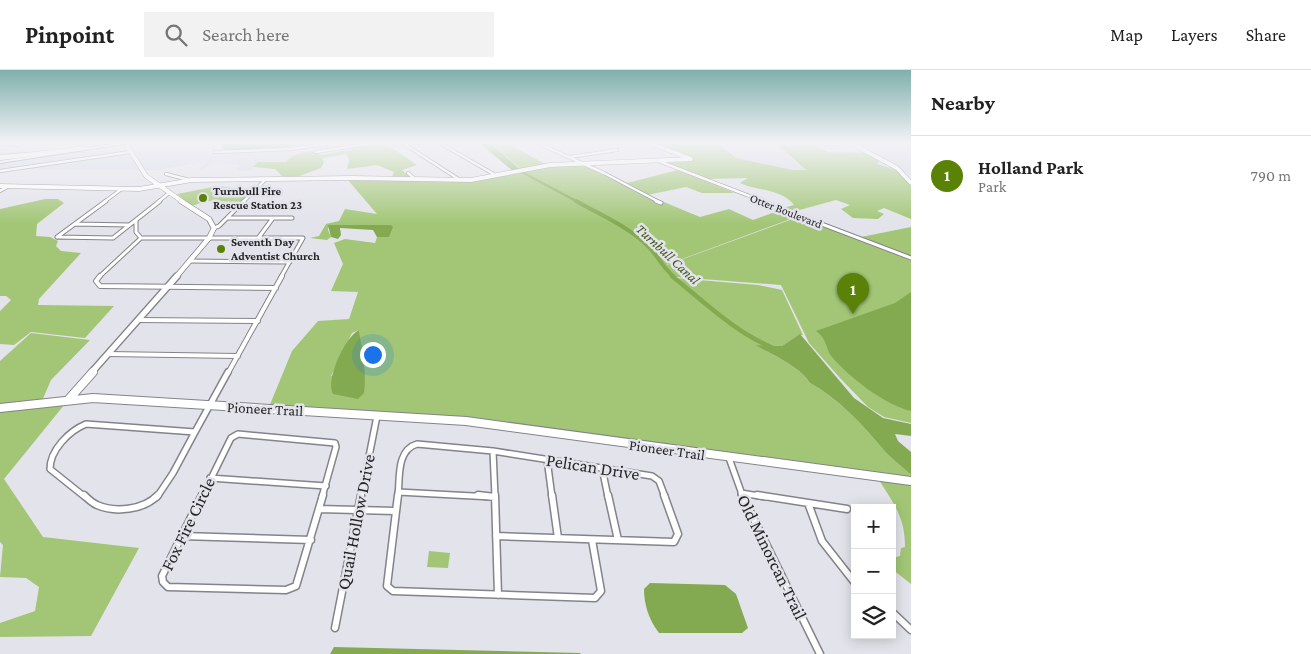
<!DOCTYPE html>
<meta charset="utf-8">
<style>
:root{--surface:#fff;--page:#f2f2f2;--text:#222;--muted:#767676;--line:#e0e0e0;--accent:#598206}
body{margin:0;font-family:"Crimson Pro",serif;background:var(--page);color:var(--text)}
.controls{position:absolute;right:15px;bottom:15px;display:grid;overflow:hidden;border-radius:0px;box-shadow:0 2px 12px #0003}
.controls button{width:45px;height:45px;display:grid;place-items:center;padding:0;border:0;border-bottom:1px solid var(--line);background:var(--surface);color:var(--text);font:25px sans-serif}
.you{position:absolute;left:372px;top:284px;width:18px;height:18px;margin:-12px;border:4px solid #fff;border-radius:50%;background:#1a73e8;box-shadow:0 0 0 8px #1a73e833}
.badge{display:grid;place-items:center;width:32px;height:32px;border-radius:50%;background:var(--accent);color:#fff;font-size:16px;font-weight:700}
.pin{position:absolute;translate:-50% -41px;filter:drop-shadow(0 1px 2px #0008)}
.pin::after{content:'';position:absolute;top:26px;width:18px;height:15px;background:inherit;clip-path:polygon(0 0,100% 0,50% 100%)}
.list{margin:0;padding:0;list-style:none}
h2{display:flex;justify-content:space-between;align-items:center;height:65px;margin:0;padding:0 20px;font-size:21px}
h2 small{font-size:16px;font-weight:400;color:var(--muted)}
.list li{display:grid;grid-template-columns:32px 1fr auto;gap:15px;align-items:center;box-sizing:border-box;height:80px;padding:0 20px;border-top:1px solid var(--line)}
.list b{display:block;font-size:19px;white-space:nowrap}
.list p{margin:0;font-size:16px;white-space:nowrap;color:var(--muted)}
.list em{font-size:16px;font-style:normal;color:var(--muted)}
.icon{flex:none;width:28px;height:28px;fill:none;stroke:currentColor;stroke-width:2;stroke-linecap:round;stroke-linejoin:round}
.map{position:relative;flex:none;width:911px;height:584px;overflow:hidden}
header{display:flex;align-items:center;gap:30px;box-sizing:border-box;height:70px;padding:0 25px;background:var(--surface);border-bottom:1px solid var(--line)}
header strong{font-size:24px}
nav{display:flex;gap:28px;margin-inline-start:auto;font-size:18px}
.search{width:350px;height:45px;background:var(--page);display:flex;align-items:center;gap:12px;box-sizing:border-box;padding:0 18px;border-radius:0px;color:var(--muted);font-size:19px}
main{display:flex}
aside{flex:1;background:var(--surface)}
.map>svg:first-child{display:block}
</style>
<header>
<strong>Pinpoint</strong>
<div class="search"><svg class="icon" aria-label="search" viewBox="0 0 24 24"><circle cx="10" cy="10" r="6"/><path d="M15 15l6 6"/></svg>Search here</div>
<nav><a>Map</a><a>Layers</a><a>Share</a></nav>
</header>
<main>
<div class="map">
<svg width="911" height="584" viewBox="0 0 911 584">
<rect width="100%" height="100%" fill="#e3e3eb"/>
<path fill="#d7d7e7" d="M25,72H114L0,85V75H20Z
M143,72H179L177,77L218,72L326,74L298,78L214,82L291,79L327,75L310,77L313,81L293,84L286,92H258L251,101L237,100L238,95L214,93L198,101L206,92L161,99L163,100H143L129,74Z
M717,72H911V105L888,94L898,101L880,96L877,94L879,91L864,83L828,82L813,74H778L785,79L791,89L807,101L793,100L736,88Z
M126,74L140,100L0,99V93Z"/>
<path fill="#a2c676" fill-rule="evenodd" d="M348,72C363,72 373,77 388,75L417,95L402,100L413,109H391L394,102L377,95L347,99L349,91L347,84L322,88L324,92L321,98L294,108L282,106L275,99L253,97L258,92H286C294,83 301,83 313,81L320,85L359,78Z
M488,72H505L547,95L521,99Z
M650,72H716L736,88L793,100H806L777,74L813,75L828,82L865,83L879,91L877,94L899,101L911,114V149L884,138L877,141L884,144L878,149L853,148L841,139L850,135L836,130L792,142L783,138L794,135C783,119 753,120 740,113L748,108L709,109L667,93L690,91L694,88Z
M582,95L623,114L678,100L735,123H702L686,117L647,125L700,147L729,139L753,150L780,140L796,147L663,196L675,208L758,215L782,220L803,265H799L782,276L756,275C771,284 802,298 810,313C839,329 861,353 882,378C890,388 902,396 911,405V409L466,349L269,337L292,281L318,251L349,249L358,222L331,221L343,194L334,173L345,169L375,173L377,167H389L391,155H329L328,160L331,167L327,170L310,168L319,166L326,154L339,151L345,139L377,144L347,109L460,111L549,96ZM359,260L361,283L365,292L331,306L352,263Z
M218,116L253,121L240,132L205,131L195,135H191L177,124Z
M45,129H58L64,133L37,154L36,166L50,167L58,171L56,176L61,181L81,183L39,229L38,235L114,236L85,268L31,262L14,275L0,274V241L11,230L6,226H0V139Z
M798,147L856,168L911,157V353L884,347L868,337L840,308L809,273L781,215L675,207L664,196Z
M31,263L90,270L51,310L42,331L69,329L4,409L43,467L139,478L91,566L0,567V553L35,541L39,517L26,508L0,507L3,475L0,472V291Z
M879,410L911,414V514L892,499V488L900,486L901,478L905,477C905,447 894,434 879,410Z
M429,481L450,483L448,498L427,497Z"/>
<path fill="#84aa51" d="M224,72H303V73L283,78L225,80L222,77Z
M478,72H488L521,100L513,101Z
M328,155H391L393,157L389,167H377L373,160L340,158L341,165L338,169L331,167Z
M911,222V341C885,335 850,308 832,287C825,278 828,270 816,261L895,233Z
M359,260C362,282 367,301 364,323L358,329L333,324C325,310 345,267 359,260Z
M800,264L854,328L883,348L911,354V366L895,364L898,371L911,382V405C902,396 890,388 882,378C861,353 839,329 810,313C802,298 770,283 755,275L782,276Z
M650,513L725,515L736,524L748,558L742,563H659C649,550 644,535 644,519Z
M334,577L580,583L581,584H330Z"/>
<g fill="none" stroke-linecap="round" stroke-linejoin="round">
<path stroke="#84aa51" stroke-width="2.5" d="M516,99L578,132"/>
<path stroke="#84aa51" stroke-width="4" d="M576,131C599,144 627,156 646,174C657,184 662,197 674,207"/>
<path stroke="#84aa51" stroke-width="4.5" d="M672,206C704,232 735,262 773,278"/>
<g stroke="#83838a" stroke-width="4">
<path id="street-far4" d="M401,72L460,110
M438,72L497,106
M535,72L604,103L659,132
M0,74L19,75
M405,74L427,72
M215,82L291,79L326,74
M316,82L379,72
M570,87L617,80
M661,92L765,132
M0,101L130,82
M408,103L415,109
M166,104L189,110
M0,121L9,116
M104,132L123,118
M158,132L169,123
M243,132L266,109"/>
</g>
<g stroke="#83838a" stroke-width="5">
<path id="street-far3" d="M656,131L661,133
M761,131L911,188
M227,148H292
M75,154L130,155
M214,158L219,156L244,131
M57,167L113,168L160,131
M57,167L106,131
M259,167L273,148
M141,168H303L281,207
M190,191L290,192
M99,207L141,168L136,162V151"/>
</g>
<g stroke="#83838a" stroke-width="6">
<path id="street-far2" d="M100,206L96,211L100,216L276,218
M138,250L258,251
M108,284L238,286
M228,303L282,206"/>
</g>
<g stroke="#83838a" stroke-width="8">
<path id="street-far1" d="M195,362L228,302
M493,381L495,427
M729,388L743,427
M547,389L552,427
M602,398L608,427
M210,408L326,416
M398,422L492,427
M741,423L766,427
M85,427L50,399C50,380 69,361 86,354L195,362L173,403L157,427
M202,427L231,368L238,364L335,373L336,377L322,427
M361,427L377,346
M398,427C400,409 396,380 417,374L493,381L652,406L659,411L665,427"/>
</g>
<g stroke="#83838a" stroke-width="9">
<path id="street" d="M84,425C88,429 92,433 97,435C115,443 144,440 158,425
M202,425L162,506L163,512L168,517L286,520L296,516L323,425
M398,425L387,516L393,521L595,528L601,521L592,470
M478,425L495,427
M495,425L498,525
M552,425L558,468
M608,425L618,470
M742,425L820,584
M757,425L847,439
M808,433L822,471L855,513
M319,439L395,441
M182,466L311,470
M496,466L674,472L678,464L664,425
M892,542L911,560
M335,558L361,425"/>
</g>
<g stroke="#83838a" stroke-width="5">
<path id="secondary-far3" d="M128,72V77L146,106L183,132
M803,72L852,74
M849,72L897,98L911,113
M0,88L86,78
M0,116L139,119L192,110L352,108L471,110L550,95L691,89L648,72"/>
</g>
<g stroke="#83838a" stroke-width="6">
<path id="secondary-far2" d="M176,207L209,168L214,158L209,149L181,131"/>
</g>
<g stroke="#83838a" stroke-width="8">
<path id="secondary-far1" d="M91,303L177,206"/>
</g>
<g stroke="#83838a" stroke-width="10">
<path id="secondary" d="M69,329L93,302
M0,338L93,328L466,351L911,411"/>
</g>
<g stroke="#83838a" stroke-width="2">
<path id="primary" d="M126,72H137L0,93V91Z
M27,83L26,85L0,87V85Z"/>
</g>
<use href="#street-far4" stroke="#fff" stroke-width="2.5"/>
<use href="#street-far3" stroke="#fff" stroke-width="3"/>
<use href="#street-far2" stroke="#fff" stroke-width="4"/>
<use href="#street-far1" stroke="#fff" stroke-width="5"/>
<use href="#street" stroke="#fff" stroke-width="6"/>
<use href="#secondary-far3" stroke="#fff" stroke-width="4"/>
<use href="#secondary-far2" stroke="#fff" stroke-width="4.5"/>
<use href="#secondary-far1" stroke="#fff" stroke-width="5.5"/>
<use href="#secondary" stroke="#fff" stroke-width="8"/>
<use href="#primary" fill="#fff" fill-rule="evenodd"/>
</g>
<linearGradient id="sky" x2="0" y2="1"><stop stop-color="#80b0ac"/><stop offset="0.47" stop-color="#f2f2f6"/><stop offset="1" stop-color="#f2f2f6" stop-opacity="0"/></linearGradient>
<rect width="911" height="154" fill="url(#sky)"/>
<g fill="#598206" stroke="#e3e3eb" stroke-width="2">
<circle cx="203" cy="128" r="5"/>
<circle cx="221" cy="179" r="5"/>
</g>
<g text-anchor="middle" stroke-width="5" stroke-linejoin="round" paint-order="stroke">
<g font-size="12" font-weight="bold" fill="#262629" stroke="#e3e3eb" text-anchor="start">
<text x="213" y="125">Turnbull Fire<tspan x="213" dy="14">Rescue Station 23</tspan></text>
<text x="231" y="176">Seventh Day<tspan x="231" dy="14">Adventist Church</tspan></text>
</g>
<g font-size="12" fill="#262629" stroke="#e3e3eb">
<text transform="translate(786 141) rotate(21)" y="4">Otter Boulevard</text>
</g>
<g font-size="14" font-style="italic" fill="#3e5719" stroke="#e3e3eb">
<text transform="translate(668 184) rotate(43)" y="5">Turnbull Canal</text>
</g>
<g font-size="15" fill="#262629" stroke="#e3e3eb">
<text transform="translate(265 339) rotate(3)" y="5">Pioneer Trail</text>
<text transform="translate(667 380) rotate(8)" y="5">Pioneer Trail</text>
</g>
<g font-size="18" fill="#262629" stroke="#e3e3eb">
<text transform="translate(593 397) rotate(9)" y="6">Pelican Drive</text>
<text transform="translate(356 452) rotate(-79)" y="6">Quail Hollow Drive</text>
<text transform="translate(188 454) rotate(-64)" y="6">Fox Fire Circle</text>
<text transform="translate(772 487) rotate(64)" y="6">Old Minorcan Trail</text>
</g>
</g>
</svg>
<div class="controls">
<button>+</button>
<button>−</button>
<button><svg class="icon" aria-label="layers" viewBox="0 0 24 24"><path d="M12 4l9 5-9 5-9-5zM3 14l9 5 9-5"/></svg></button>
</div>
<div class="you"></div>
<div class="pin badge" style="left:853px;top:244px">1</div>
</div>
<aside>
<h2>Nearby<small></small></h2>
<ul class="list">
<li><span class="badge">1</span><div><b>Holland Park</b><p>Park</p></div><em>790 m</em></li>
</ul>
</aside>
</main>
